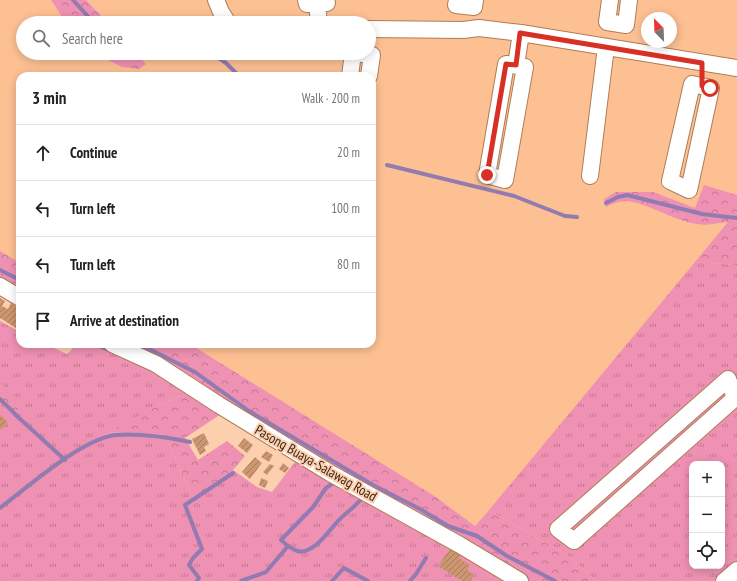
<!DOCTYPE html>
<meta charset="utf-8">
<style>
:root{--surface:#fff;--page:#f2f2f2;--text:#202124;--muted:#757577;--line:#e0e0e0}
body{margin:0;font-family:"PT Sans Narrow",sans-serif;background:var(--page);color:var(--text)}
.controls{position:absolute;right:12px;bottom:12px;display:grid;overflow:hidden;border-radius:8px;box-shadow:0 2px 10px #0003}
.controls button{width:36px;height:36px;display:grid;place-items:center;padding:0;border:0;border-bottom:1px solid var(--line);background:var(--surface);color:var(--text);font:20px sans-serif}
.compass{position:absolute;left:641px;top:12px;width:36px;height:36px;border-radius:50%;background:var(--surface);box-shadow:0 2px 10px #0003;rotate:337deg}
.stop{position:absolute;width:12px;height:12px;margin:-9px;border:3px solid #d93025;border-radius:50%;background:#fff}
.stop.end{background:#d93025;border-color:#fff;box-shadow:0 1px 4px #0008}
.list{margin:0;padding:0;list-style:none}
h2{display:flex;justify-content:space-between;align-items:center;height:52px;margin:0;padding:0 16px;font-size:17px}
h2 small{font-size:13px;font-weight:400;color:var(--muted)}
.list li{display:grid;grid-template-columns:26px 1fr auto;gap:12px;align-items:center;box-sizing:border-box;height:56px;padding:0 16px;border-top:1px solid var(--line)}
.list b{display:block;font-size:15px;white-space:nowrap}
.list em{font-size:13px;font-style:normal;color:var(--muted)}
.icon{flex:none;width:22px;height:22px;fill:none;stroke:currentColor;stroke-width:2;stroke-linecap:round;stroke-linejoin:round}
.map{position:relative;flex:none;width:737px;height:581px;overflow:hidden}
.search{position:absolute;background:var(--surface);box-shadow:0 2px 10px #0003;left:16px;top:16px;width:360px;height:44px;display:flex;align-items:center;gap:10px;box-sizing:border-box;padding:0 14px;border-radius:22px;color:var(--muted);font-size:15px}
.panel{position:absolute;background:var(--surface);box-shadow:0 2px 10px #0003;left:16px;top:72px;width:360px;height:276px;border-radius:12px}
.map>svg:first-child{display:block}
</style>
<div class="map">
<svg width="737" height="581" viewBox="0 0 737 581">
<defs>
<pattern id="grass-tufts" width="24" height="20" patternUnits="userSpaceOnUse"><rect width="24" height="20" fill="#ef91b3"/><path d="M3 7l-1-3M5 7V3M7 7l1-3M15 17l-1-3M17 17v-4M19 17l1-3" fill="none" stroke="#c37691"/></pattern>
<pattern id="forest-crowns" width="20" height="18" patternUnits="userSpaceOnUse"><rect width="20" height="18" fill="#ef91b3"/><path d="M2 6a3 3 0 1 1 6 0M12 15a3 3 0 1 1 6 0" fill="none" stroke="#c37691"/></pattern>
<pattern id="building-hatch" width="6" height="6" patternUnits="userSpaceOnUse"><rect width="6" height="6" fill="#cc9770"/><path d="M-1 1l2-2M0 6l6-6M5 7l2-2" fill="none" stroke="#a77b5b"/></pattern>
</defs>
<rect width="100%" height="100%" fill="#fccfaf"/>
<path fill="#fdc093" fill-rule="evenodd" d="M0,0H51L66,23H23V53H94L97,56L146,64L136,53H369V23H108L86,0H737V581H596L570,557L489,510L475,526L436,497L190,344H372V76H20V263L0,251ZM647,18H671V42H647ZM692,464H722V566H692Z"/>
<path fill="url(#grass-tufts)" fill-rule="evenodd" d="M695,262L737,265V581H596L570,557L489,510ZM692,464H722V566H692Z
M0,321L20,332V344H45L67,354L77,344H104L115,348L191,391L151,409L108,433L124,432L165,435L193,498L233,470L257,487L272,492L298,458L514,581H0Z"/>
<path fill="url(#forest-crowns)" d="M51,0H86L108,23H66Z
M94,53H136L146,64L139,69L122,67Z
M704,185L737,195V265L695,262L728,222C718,223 708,226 697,224C674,221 646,202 626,201C619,201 612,204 606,207L604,199L616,192H653L695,208Z
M0,251L20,263V291L0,278Z
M120,344H190L436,497L475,526L489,510L570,557L596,581H527Z
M0,382L23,404L14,413L0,399Z
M191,391L224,412L185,438L198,460L227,441L245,456L233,470L193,498L165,435L124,432L106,433L151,409Z"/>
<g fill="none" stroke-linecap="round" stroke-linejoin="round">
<path stroke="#927bb0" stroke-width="4" d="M73,0L94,23
M213,54L226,63L239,76
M387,165L514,196L565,216L577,217
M606,203L618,197L627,195L702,214L737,218
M0,270L20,280
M94,344L109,350
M139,344L195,372L249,411L373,485L420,509L448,526L477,536L507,556L555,581
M0,399L18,417L65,460
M0,508C28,487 81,439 116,435C141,433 166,437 190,442
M288,546C293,549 298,553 305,551C320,546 329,530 340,519C347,512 355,507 362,498
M197,581L199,578L189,565L193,558L202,549L185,505L233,473
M241,581L266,572L288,546L281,540L313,507L326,488L335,482
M332,581L344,568L368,581
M410,581L416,574L426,558"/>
</g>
<path fill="url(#building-hatch)" d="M0,298L5,301L2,306L8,309L11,303L20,309V327L17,326L16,328L0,318Z
M1,415L8,423L0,430V416Z
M204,433L209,444L204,447L206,451L200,455L192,439Z
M244,438L253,445L247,453L238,446Z
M266,451L273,455L269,462L261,457Z
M255,457L262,463L250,479L242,472Z
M283,463L289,468L285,473L279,469Z
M270,464L274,466L267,475L263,472Z
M261,478L268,481L265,488L259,485Z
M450,549L461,555L459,558L470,565L467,570L474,575L470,581H462L438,566Z"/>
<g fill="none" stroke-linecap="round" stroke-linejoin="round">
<g stroke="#af7c56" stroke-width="18">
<path id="minor" d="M216,0L221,12L228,23
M306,0L307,4L327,3L326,0
M457,0L456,5L474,7L475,0
M610,0L607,22L626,25L629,0
M317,3L319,23
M369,29L463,30L479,28L521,33L737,68
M356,53L372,55L369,76
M506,64L525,67L505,180L487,175Z
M516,65L521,33
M350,76L353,53
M692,84L711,88L689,190L670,181Z
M590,176L606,47
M0,286L20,298
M112,344L156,364L219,405L330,473L460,545L520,581
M728,379L735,398L574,541L558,529Z
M724,581L737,570"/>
</g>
<use href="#minor" stroke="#fff" stroke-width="16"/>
</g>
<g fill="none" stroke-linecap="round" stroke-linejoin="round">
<path stroke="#d93025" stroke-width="5" d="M487,175L506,64L516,65L520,33L702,63V86L710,88"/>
</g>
<g text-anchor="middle" stroke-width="4" stroke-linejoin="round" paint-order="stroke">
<g font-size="14" fill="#3b2616" stroke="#fccfaf">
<text transform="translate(316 463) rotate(30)" y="5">Pasong Buaya-Salawag Road</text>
</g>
</g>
</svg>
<div class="controls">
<button>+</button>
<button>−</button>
<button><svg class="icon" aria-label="locate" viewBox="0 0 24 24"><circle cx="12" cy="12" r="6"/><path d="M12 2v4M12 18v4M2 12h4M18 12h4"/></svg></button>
</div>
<svg class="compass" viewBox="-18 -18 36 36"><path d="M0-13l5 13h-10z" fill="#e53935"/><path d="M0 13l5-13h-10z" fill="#757577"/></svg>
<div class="stop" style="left:710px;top:88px"></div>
<div class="stop end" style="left:487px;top:175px"></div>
<div class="search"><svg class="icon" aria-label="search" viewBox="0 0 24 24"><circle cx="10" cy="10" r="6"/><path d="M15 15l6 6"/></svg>Search here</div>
<section class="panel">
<h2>3 min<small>Walk · 200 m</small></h2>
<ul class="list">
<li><svg class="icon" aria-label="ahead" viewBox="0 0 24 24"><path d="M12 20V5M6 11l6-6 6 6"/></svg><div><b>Continue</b></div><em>20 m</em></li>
<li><svg class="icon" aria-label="left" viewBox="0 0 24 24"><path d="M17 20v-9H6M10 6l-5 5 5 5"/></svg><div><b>Turn left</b></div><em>100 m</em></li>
<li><svg class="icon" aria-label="left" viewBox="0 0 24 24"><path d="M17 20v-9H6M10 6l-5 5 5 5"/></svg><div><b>Turn left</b></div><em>80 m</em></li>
<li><svg class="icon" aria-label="arrive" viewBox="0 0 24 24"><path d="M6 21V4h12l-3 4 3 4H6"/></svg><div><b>Arrive at destination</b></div></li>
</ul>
</section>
</div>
